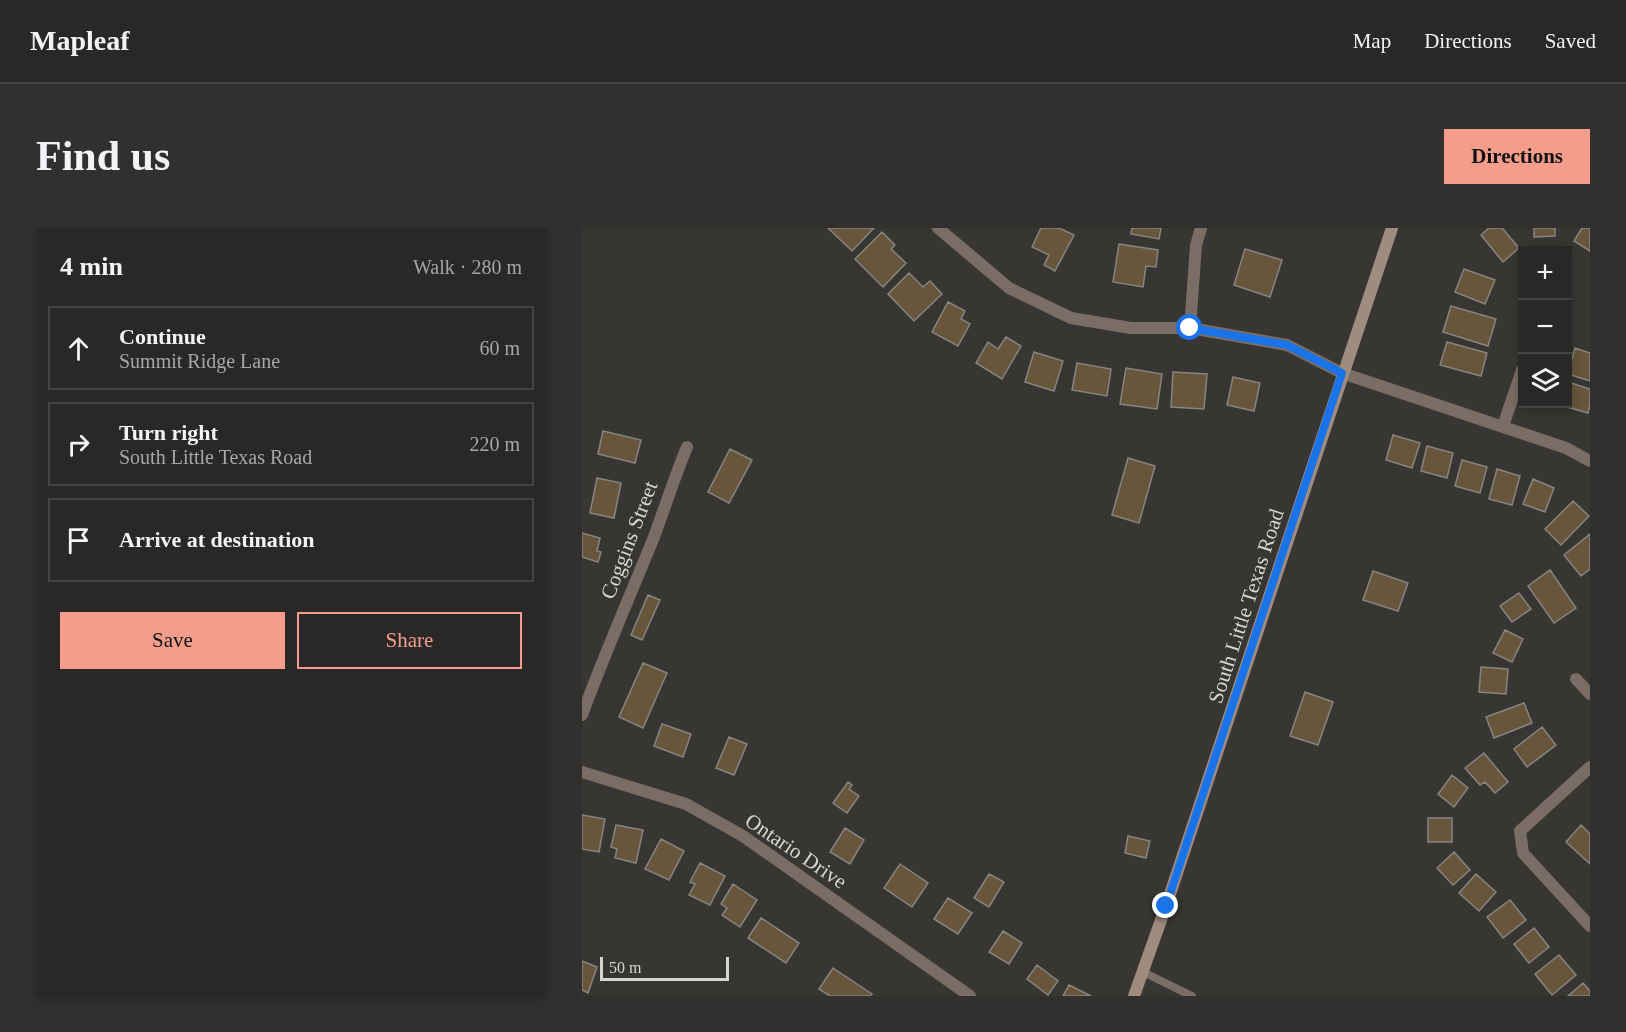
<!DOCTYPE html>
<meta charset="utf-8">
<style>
:root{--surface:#2a2826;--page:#32302e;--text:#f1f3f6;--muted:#a5a6a7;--line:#464443;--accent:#f49d8c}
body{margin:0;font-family:Georgia,serif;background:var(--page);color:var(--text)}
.controls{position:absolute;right:18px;top:18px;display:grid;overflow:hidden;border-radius:0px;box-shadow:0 3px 9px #0003}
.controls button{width:54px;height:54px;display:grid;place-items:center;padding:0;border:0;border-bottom:2px solid var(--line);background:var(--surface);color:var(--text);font:30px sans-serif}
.scale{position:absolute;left:18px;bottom:15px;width:129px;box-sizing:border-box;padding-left:6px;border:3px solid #d7d6d4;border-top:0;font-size:16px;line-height:21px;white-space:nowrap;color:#d7d6d4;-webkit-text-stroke:4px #383633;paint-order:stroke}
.stop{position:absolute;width:18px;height:18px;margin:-14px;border:4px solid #1a73e8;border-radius:50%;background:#fff}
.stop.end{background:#1a73e8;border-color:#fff;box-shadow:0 2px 6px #0008}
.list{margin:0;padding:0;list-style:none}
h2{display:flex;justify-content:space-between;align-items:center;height:78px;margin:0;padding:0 24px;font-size:26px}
h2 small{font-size:20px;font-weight:400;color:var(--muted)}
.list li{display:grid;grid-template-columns:39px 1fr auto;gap:18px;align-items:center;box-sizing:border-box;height:84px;margin:0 12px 12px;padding:0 12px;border:2px solid var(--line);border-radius:0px}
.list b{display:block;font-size:22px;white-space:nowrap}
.list p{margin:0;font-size:20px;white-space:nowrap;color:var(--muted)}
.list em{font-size:20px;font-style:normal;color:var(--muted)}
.actions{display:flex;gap:12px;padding:18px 24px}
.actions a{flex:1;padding:14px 0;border:2px solid var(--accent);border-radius:0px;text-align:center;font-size:21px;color:var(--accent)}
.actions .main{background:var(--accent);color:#111}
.icon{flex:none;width:33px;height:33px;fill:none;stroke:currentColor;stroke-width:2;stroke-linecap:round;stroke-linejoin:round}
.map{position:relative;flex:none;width:1008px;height:768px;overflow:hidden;border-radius:0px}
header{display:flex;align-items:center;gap:36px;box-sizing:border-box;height:84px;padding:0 30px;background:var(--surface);border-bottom:2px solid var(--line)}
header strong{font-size:28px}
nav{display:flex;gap:33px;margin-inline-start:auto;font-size:21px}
.intro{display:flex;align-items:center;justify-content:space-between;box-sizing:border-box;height:144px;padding:0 36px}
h1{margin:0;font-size:42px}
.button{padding:15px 27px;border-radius:0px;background:var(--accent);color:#111;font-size:21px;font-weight:700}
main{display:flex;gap:36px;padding:0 36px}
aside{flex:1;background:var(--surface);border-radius:0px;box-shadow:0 3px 9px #0003}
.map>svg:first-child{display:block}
</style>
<header>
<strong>Mapleaf</strong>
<nav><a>Map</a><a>Directions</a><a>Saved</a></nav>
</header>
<div class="intro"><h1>Find us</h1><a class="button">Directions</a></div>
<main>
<aside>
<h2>4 min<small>Walk · 280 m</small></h2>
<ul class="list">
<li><svg class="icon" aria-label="ahead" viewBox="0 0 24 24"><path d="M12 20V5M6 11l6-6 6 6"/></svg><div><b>Continue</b><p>Summit Ridge Lane</p></div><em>60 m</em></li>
<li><svg class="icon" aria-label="right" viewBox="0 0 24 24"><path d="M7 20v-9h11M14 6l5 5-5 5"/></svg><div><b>Turn right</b><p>South Little Texas Road</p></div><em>220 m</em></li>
<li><svg class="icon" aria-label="arrive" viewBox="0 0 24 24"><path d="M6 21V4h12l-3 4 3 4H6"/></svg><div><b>Arrive at destination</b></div></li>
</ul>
<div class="actions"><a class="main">Save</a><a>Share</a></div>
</aside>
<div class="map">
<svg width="1008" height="768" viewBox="0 0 1008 768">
<rect width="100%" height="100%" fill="#383633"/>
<path fill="#67553c" stroke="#878582" stroke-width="1.5" d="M246,0H292L270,23Z
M459,0H477L492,7L473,43L462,37L467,27L450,19Z
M550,0H579L577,11L549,6Z
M907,0H920L937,20L921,34L899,7Z
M952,0H973V8L952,9Z
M1000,0H1008V23L992,13Z
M300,4L313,17L309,21L324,35L301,59L273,31Z
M537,16L576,22L574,39L564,38L561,59L531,54Z
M663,21L700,32L688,69L652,57Z
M882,41L913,52L903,76L873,64Z
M327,45L341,59L348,53L360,66L332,93L306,66Z
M366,74L383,83L379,91L388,96L376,118L350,104Z
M869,78L914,91L906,118L861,104Z
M424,109L439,118L420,151L394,135L406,114L416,121Z
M865,114L905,125L899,148L858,137Z
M993,120L1008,125V153L986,146Z
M452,124L481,133L472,163L443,154Z
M495,135L529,141L525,168L490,162Z
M544,140L580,146L575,181L538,176Z
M591,144L625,146L622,181L589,179Z
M651,149L678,155L672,183L645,177Z
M986,154L1008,161V177L1006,185L975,176H986Z
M21,203L59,212L53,235L16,226Z
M811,207L838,215L830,240L804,232Z
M845,218L871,225L865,250L839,243Z
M148,221L170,232L147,275L126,264Z
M546,230L573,238L557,295L530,287Z
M880,232L905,239L898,265L873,258Z
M915,241L938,248L930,277L907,271Z
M15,250L39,255L32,290L8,285Z
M951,251L972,260L963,284L941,276Z
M991,273L1007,288L979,317L963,301Z
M0,305L18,310L15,323L19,324L16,334L0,329Z
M1008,306V341L999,348L982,327Z
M968,342L994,380L972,395L946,358Z
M791,343L826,355L816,383L781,372Z
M937,365L949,381L930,394L918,378Z
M66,367L78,372L60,412L49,407Z
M923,402L941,411L930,434L911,425Z
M61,435L85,445L61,500L37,489Z
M899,439L926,441L924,466L897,464Z
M723,464L751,474L736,517L708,508Z
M942,475L950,495L912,510L904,489Z
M80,496L109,506L101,529L72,518Z
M960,499L974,517L945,539L932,521Z
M147,509L165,516L152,547L134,540Z
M902,525L926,554L913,565L903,554L898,557L883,540Z
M870,547L886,560L872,579L856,566Z
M266,554L270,557L267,561L277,568L265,585L251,575Z
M0,587L23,591L17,624L0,621Z
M846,590H870V614H846Z
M34,597L61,602L54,635L33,630L35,621L29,619Z
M999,597L1008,606V636L984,614Z
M263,600L282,612L268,636L248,624Z
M546,608L568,613L564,630L543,625Z
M79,611L102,623L87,652L63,641Z
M872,624L888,642L871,657L855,640Z
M118,635L143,648L128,677L107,667L113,656L108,654Z
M318,636L346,655L330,679L302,660Z
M407,646L422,654L407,679L392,670Z
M894,646L914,664L897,683L877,665Z
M151,656L175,672L158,699L140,687L145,680L139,676Z
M366,670L390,685L376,706L352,691Z
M928,672L944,692L921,710L905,689Z
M179,690L217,715L204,735L166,710Z
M952,700L967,719L947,735L932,716Z
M421,703L440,715L427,736L407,724Z
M977,727L994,747L970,767L953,746Z
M0,733L15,739L6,765L0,762Z
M455,737L476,753L466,767L445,751Z
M251,740L290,766L288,768H248L237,761Z
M1001,755L1008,763V768H986Z
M487,757L509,768H481Z"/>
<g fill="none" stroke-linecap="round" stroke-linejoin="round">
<path stroke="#7a6d65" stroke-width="8" d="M561,744L610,768"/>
<path stroke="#7a6d65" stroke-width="12" d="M356,0L427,60L489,90L549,100H608L705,117L760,145L984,220L1008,233
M608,100L614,17L619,0
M921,198L940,142
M994,451L1008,466
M0,487C22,427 48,368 72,309C83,279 93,248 105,219
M1008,539L938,603L941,625L1008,698
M0,544L104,576L161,608L388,768"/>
<path stroke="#a08c7f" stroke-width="12" d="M552,768L584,678L810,0"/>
</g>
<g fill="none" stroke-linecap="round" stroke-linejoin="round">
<path stroke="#1a73e8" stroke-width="8" d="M584,678L760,145L705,117L608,100"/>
</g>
<g text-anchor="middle" stroke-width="6" stroke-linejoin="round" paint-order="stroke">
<g font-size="21" fill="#d7d6d4" stroke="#383633">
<text transform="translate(47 312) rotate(-69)" y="7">Coggins Street</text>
<text transform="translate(664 378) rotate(-72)" y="7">South Little Texas Road</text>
<text transform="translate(214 623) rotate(34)" y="7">Ontario Drive</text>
</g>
</g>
</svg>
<div class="controls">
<button>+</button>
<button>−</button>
<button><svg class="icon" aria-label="layers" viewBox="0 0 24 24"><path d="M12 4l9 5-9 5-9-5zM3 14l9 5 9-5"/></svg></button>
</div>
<div class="scale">50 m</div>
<div class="stop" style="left:608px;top:100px"></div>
<div class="stop end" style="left:584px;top:678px"></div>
</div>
</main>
